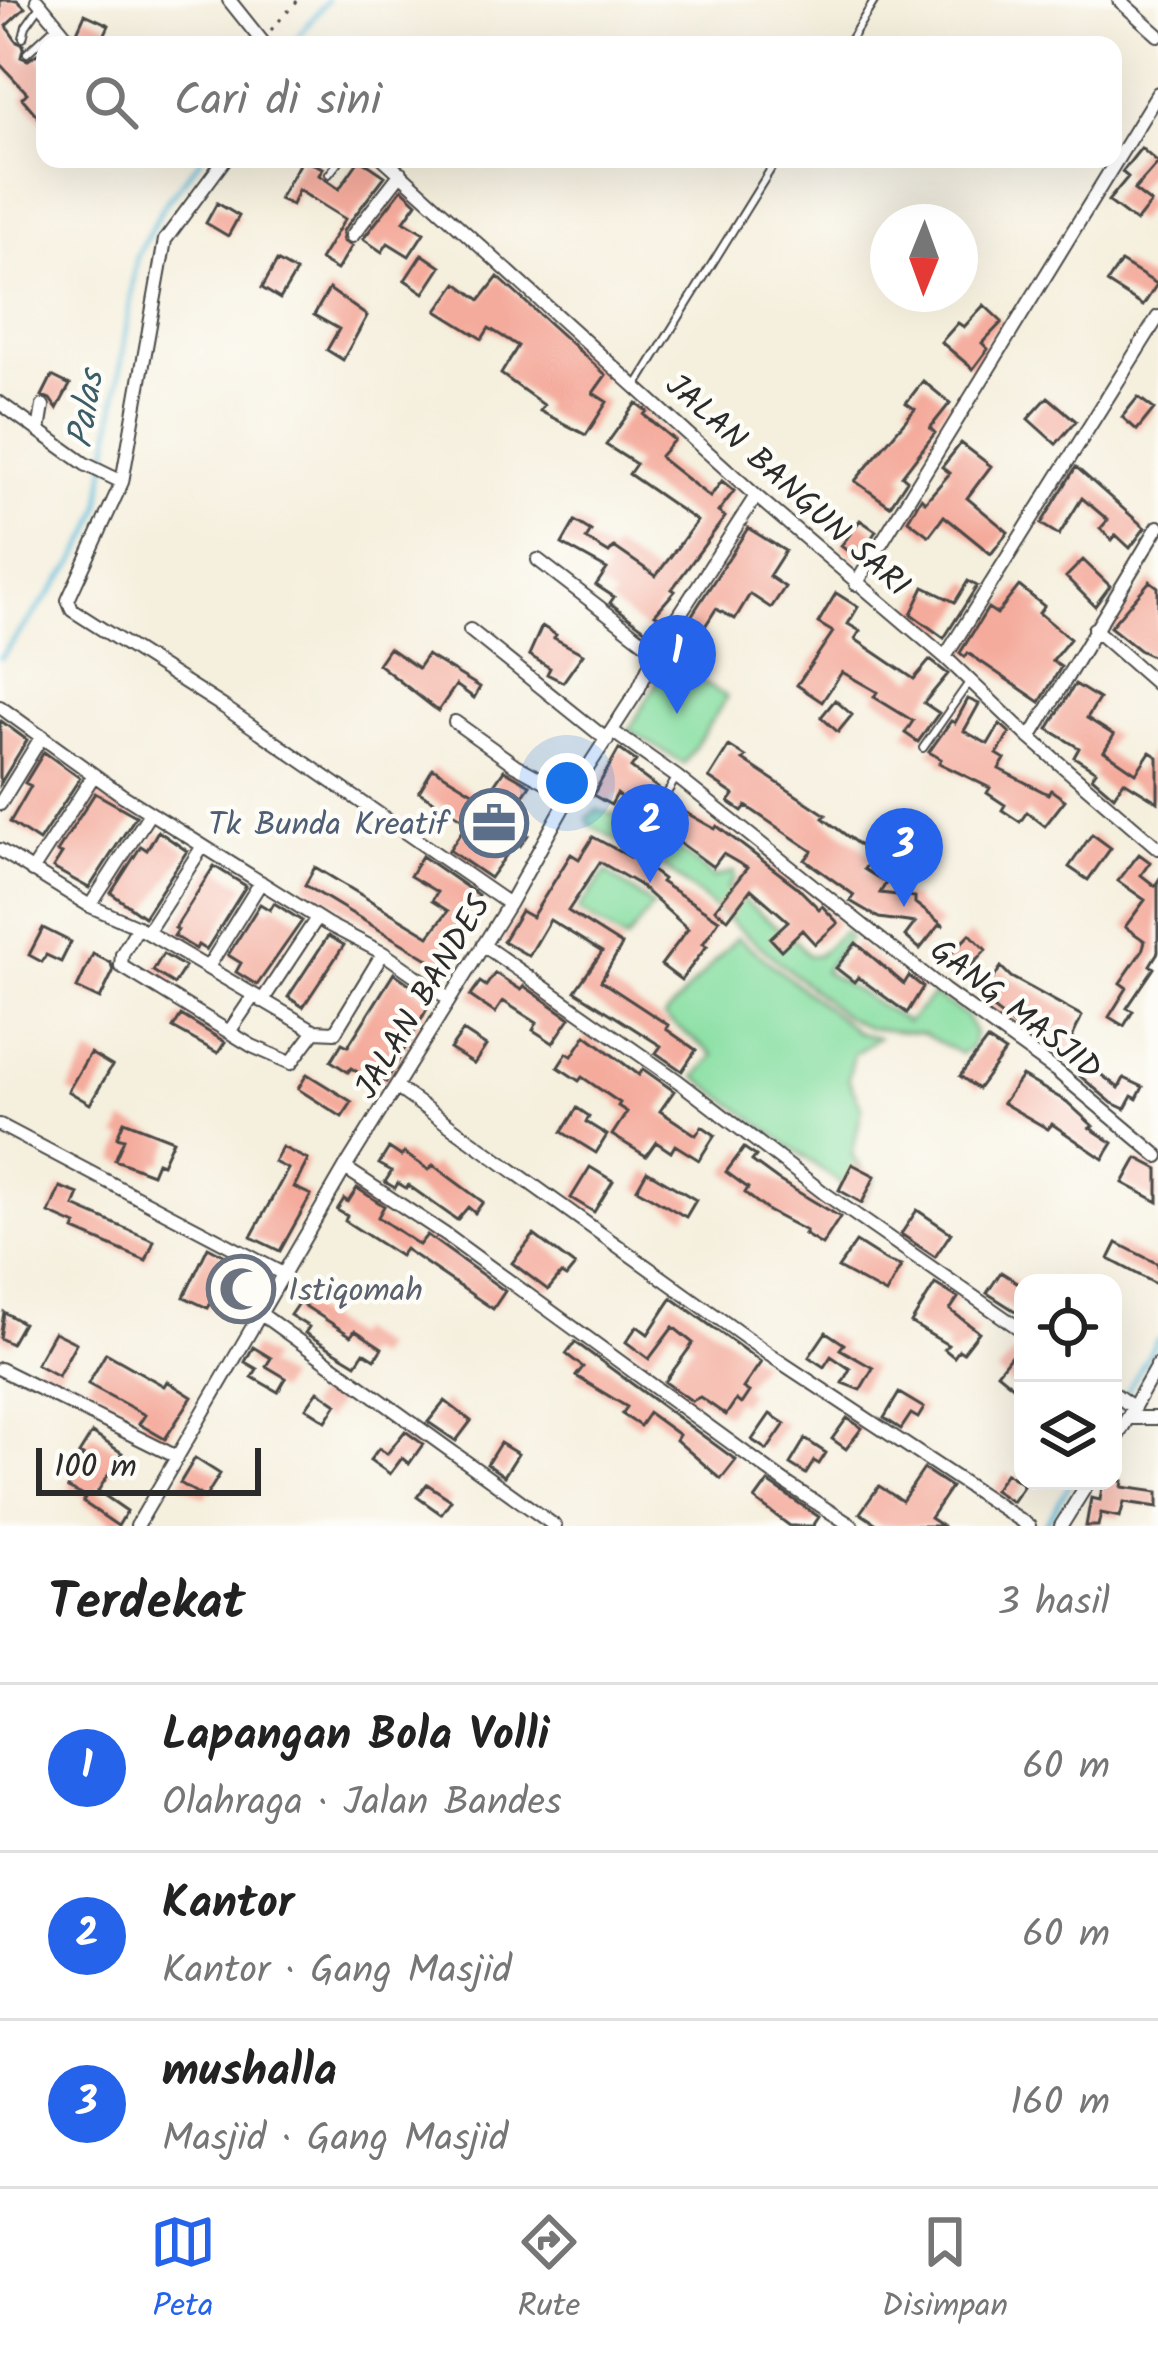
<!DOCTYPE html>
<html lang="id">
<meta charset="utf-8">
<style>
:root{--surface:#fff;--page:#f6f6f6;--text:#222;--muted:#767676;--line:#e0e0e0;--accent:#2563eb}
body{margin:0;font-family:Kalam,sans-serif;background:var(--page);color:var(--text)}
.controls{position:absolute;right:36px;bottom:36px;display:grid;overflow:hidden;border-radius:24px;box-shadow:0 12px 48px #0002}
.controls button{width:108px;height:108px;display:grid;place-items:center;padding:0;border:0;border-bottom:3px solid var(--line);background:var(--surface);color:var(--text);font:60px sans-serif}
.compass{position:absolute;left:870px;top:204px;width:108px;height:108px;border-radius:50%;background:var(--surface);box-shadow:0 12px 48px #0002;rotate:181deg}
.scale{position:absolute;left:36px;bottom:30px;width:225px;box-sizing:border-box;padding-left:12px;border:6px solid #2b2b2b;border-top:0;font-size:33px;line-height:42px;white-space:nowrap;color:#2b2b2b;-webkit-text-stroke:9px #fdfcf7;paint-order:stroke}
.you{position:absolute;left:567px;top:783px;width:42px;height:42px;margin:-30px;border:9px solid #fff;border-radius:50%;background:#1a73e8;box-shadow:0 0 0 18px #1a73e833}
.badge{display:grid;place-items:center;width:78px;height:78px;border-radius:50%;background:var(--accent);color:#fff;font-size:39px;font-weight:700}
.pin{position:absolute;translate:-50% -99px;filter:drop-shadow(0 3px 6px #0008)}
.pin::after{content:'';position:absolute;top:63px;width:42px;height:36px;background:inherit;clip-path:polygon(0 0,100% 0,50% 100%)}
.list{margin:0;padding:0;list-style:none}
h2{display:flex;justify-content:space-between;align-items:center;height:156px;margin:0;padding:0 48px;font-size:51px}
h2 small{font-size:39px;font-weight:400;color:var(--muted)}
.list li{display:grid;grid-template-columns:78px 1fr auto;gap:36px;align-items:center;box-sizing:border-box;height:168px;padding:0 48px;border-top:3px solid var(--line)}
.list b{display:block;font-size:45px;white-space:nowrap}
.list p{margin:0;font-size:39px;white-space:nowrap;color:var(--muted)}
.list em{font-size:39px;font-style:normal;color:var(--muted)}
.icon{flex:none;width:66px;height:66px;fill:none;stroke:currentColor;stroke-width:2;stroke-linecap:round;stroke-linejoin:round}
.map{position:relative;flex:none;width:1158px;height:1526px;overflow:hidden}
.search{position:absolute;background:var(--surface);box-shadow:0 12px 48px #0002;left:36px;right:36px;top:36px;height:132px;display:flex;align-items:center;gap:30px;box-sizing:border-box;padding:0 42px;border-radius:24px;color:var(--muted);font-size:45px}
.sheet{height:660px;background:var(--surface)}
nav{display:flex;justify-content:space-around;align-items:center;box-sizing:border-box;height:168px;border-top:3px solid var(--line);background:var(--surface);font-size:33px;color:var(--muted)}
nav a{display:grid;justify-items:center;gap:6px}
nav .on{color:var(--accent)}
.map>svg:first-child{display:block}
</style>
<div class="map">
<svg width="1158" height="1526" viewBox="0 0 1158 1526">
<rect width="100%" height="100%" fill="#fdfcf7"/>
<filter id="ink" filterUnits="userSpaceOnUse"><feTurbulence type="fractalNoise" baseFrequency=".00833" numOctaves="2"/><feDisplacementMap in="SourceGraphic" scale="24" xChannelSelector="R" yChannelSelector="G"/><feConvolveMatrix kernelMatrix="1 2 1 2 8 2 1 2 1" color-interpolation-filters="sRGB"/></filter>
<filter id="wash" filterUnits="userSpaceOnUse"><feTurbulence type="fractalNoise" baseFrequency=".004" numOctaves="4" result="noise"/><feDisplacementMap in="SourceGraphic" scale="48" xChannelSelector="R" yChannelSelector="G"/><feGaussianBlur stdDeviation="2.7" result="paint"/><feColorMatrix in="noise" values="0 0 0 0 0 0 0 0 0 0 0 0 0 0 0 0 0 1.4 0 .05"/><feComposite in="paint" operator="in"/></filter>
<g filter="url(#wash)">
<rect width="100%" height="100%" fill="#f5efdd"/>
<path fill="#88dfa3" stroke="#5a8567" stroke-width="3" d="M669,662L727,697L684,764L629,730Z
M597,810C610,814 634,816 644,824L645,835L660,848L679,849L714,878L734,872V879L727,888L798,943L807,955L817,956L844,931L849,937L824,971L907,1022L933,995L966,1016L975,1033L971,1048L961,1054L923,1034L867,1028L843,1015L665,867L590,825L587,818Z
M606,872L653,906L626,941L578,910Z
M737,937L858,1033L878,1038L854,1054L848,1079L862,1108L852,1156L866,1175L875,1178L863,1200L696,1077L714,1055L664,1017Z"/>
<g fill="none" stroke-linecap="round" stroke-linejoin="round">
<path stroke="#5cbcda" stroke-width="4.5" d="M292,45L327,0
M0,658L73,564L91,533L100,508L137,256L164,205L201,159
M1113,1415L1158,1339
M1044,1526L1072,1481"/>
</g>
<g id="blocks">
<path fill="#f4ab9c" d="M0,0H17L25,8L6,26L17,42L24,45L21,57L28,60L37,54L45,63V125L22,98L27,93L0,64Z
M85,14L109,25L100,45H84L77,32Z
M1141,148L1158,163L1134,190L1151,203L1136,222L1108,201L1128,177L1122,172Z
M302,159L323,168L319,175L339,189L360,159L385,176L343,231V241L352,246L337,270L320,260L345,219L298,190L292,205L279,199Z
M402,189L417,203L404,221L424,233L409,256L388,243L382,252L363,239Z
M217,203L239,216L228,236L206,223Z
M422,254L441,267L424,293L405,280Z
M277,261L296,272L280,299L262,288Z
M1121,262L1157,284L1143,306L1107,283Z
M498,277L606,375L593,393L607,402L586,435L540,411L544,405L501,374L518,346L489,328L482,339L437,311L457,283L480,300Z
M329,289L367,316L343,360L327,350L339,329L314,315Z
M984,305L1002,322L982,343L988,349L973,369L941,342L958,323L964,327Z
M52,376L70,385L57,409L50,399L42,396Z
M923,381L950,403L930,428L935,433L902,476L907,480L890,506L855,481L915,409L906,403Z
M1048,397L1076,421L1056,444L1028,419Z
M1138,397L1154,409L1137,430L1122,417Z
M636,403L647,411L644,415L674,440L660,456L663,460L710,497L722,481L734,491L718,512L725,517L672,589L675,591L655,614L661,618L650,633L610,603L614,597L596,585L607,569L562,544L575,521L591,531L586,539L609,553L614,547L656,576L697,521L629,474L636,464L606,445Z
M961,443L991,466L967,498L1008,532L991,554L944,516L929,536L908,520L921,498L925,502L950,473L942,467Z
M1076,467L1145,528L1130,548L1116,535L1112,540L1100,529L1108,520L1082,498L1059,535L1041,524Z
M860,520L876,531L858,559L841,546Z
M748,528L785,551L769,576L785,587L771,608L750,594L735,619L716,609L685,658L670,649Z
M1083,560L1110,586L1095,606L1066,577Z
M968,581L977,586L944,638L911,614L924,587L955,602Z
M1150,581L1158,587V659L1139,650L1110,627Z
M1019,586L1044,606L1039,613L1070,639L1052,661L1061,667L1040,702L968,653L965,657L960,653L988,608L997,614Z
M836,593L858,607L848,624L860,631L855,639L914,679L930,660L948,674L924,703L939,713L918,742L905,733L913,721L874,697L877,692L842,672L822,702L797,685L833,632L818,623Z
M542,626L556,635L554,638L583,654L563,682L547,674L550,668L529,655Z
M389,648L418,668L427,655L480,687L474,698L456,685L438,711L378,664Z
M1075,684L1099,699L1087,718L1114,735L1104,751L1136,773L1150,752L1158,757V802L1124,781L1114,796L1092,777L1096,771L1074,757L1079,748L1048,729Z
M968,699L979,704L964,731L988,744L1000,724L1010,733L997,754L1005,759L999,769L1048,794L1051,790L1065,800L1045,826L1027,812L1020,822L1002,810L1005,805L987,793L990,788L939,763L941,759L929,752L951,721L955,723Z
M835,700L852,715L838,732L821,717Z
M1,721L27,740L0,784V722Z
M729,746L746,757L743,760L826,815L823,818L874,856L864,869L886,883L880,893L915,897V903L944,926L939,925L920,949L905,936L915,923L879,918L850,901L854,895L805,860L812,851L746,806L742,811L729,802L734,795L709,778Z
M619,749L636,761L631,768L659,789L649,810L651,817H661L669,803L715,829L717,826L796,886L819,909L822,906L838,923L815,944L802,930L781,950L770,938L788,921L751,889L728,919L715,909L747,868L723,854L713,867L665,832L661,838L647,828L652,821L617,794L611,805L593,795Z
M44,752L80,778L39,841L10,822L31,786L25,783Z
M433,768L484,799L504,770L530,785L506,820L528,835L520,846L515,843L490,878L449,850L468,822L419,792Z
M95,793L136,816L89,888L53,868L62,854L57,852Z
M158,831L187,851L144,917L111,893L141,846L147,850Z
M1092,834L1111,848L1088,880L1069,867Z
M593,837L643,864L663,879L661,882L719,920L703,944L707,946L681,980L661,965L688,929L638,884L600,862L568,911L622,945L601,981L668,1025L666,1029L696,1050L682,1071L656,1053L661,1046L575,991L602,952L550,920L529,956L503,941L521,911L532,917L571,854L579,859Z
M1139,854L1150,862L1141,875L1155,886L1158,881V952L1150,965L1154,968L1127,1008L1133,1011L1124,1026L1109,1017L1127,988L1120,983L1142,951L1145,941L1125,927L1145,900L1118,881Z
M422,856L478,895L446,945L456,951L446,970L305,885L315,867L429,936L448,911L432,901L437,892L410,876Z
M214,866L246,886L206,950L198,945L196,949L174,936L178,930L175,928Z
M274,903L302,921L257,985L236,972L241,963L228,955L260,904L270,910Z
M43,928L71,942L61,962L46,955L42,962L29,955Z
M970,934L986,950L959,979L942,963Z
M328,936L344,945L303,1007L288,997Z
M856,943L904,984L909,976L923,987L907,1013L858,977L854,982L836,968Z
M93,954L111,963L113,972L100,999L77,988Z
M163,954L185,967L174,984L153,971Z
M1001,967L1011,977L1082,1016L1071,1040L1083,1051L1072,1063L1047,1051L980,999Z
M394,973L432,1000L386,1082L368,1071L364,1076L351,1068L348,1072L331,1061L342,1043L348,1046Z
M495,973L521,990L524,986L570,1018L553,1043L533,1030L537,1023L503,1001L495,1013L470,996L480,982L486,986Z
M181,1015L225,1042L218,1053L173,1028Z
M463,1031L486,1046L474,1064L450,1049Z
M586,1035L639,1075L643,1069L674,1091L660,1111L696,1135L702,1126L715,1135L699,1160L675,1145L671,1152L656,1142L646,1156L612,1135L627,1112L618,1106L620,1103L582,1077L579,1081L558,1067L567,1053L572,1056Z
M987,1040L1005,1052L978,1089L960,1076Z
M90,1053L112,1066L90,1104L68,1091Z
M1088,1065L1119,1088L1124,1078L1143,1087L1137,1099L1132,1096L1125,1109L1112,1103L1080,1076Z
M307,1074L352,1102L342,1117L298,1089Z
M1022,1076L1067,1102L1093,1126L1090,1128L1113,1143L1103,1159L1052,1124L1048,1129L1003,1103Z
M577,1108L589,1116L586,1122L607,1135L596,1153L562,1132Z
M124,1121L173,1140L162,1164L157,1162L152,1174L115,1160L124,1139L117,1137Z
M282,1147L308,1160L294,1187L311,1195L280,1251L251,1237L288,1169L274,1162Z
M389,1148L401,1156L404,1153L429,1170L433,1165L483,1202L475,1213L468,1207L457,1220L408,1185L406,1188L398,1183L395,1188L385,1182L392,1171L379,1164Z
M744,1148L756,1156L752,1161L778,1180L840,1217L822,1245L804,1234L806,1231L768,1211L745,1193L748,1188L726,1172Z
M1137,1158L1158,1169V1202L1123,1183Z
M852,1164L875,1176L862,1203L839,1190Z
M590,1167L613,1181L594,1212L571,1198Z
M647,1171L696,1200L686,1217L637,1189Z
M60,1187L79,1194L74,1206L154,1241L146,1261L74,1230L76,1225L49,1213Z
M357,1188L384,1206L378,1217L419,1245L427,1235L505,1291L493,1309L405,1249L400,1256L345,1221L347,1216L337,1210L344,1199L348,1202Z
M917,1210L951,1233L935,1257L901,1234Z
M534,1235L575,1266L566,1277L561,1274L548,1290L512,1263Z
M856,1242L886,1261L901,1266L886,1294L838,1268Z
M1117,1243L1158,1264V1285L1109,1259Z
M208,1247L250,1269L239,1292L231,1288L225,1298L216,1294L208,1308L184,1297Z
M1001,1272L1023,1286V1316L987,1293Z
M935,1284L958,1298L950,1310L979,1332L963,1353L959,1350L954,1357L944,1349L948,1345L911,1323Z
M672,1298L761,1362L743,1388L749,1392L741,1404L736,1400L726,1415L700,1397L692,1401L665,1382L693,1343L673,1327L649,1359L626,1342L637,1326L648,1334Z
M299,1302L351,1336L355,1330L382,1348L375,1359L364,1352L356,1364L305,1333L309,1327L290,1315Z
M4,1312L23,1323L11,1344L0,1338Z
M54,1332L76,1343L58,1376L36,1364Z
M826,1332L844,1344L840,1349L873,1368L860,1390L842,1383L850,1369L831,1356L824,1367L809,1357Z
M575,1342L736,1460L721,1479L676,1440L679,1435L649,1413L640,1426L622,1414L627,1407L576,1376L583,1367L566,1354Z
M253,1347L271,1358L266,1366L286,1378L278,1392L252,1377L257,1369L245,1362Z
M106,1353L164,1386L167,1381L192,1397L165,1439L139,1424L145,1415L88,1384Z
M1012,1354L1023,1362V1376L1014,1387L997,1373Z
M318,1391L337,1404L326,1421L306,1408Z
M899,1393L924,1408L918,1418L911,1414L901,1429L884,1418Z
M445,1401L471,1421L456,1441L428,1422Z
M770,1414L785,1424L767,1450L752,1440Z
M847,1418L862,1428L846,1449L832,1439Z
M405,1431L423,1444L409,1464L402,1458L390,1474L370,1460L379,1448L387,1454Z
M92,1433L122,1453L98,1491L127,1511L118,1526L83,1502L86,1497L68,1488L83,1456L79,1454Z
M805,1439L826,1453L819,1464L814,1461L806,1474L790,1464Z
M500,1443L518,1454L504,1476L487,1464Z
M195,1458L220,1474L205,1498L180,1483Z
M924,1469L951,1487L930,1518L942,1526H880L860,1513L879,1486L902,1501Z
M1006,1473L1024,1485L1012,1502L994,1490Z
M1103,1481H1123L1122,1487L1158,1492V1507L1124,1502L1120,1517L1101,1513L1098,1526H1086L1091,1498L1100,1500Z
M768,1482L819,1517L813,1526H790L755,1500Z
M427,1484L451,1500L441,1514L417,1497Z"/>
</g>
</g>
<g filter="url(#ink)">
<use href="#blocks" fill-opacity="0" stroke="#494846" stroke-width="3"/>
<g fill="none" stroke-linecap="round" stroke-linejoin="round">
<g stroke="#494846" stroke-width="10">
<path id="lane" d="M23,38L26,26L41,5
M847,45L875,0
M27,53L55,27
M329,174L341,159
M637,385L777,159
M923,748L970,681
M656,811L675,780"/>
</g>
<g stroke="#494846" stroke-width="16">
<path id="street" d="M37,0L74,45
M229,0L265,45
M1119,0L1158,35
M225,159L165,240L122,482L68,600L72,610L224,707L509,904
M384,159L756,496L945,657L1030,738L1158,848
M352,236L401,173
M0,403L85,464L122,482
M39,431L43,406
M538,560L656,651
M856,584L1158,93
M1094,629L1158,685
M470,630L607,740
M945,657L1158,317
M0,707L122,795L327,924L383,953L449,999
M455,722L515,765L570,795
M612,731L677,777L944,990L1058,1072L1158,1156
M1030,738L1158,527
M0,804L42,736
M0,850L90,906L138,927L315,1031L335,1032L383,953
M32,871L94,775
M90,906L150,813
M138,927L122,954L121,966L252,1046L291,1063L315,1031
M147,932L203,846
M483,945L678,1081L824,1193L1023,1331
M208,967L261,882
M262,1001L317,918
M229,1032L254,995
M396,1087L770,1355L1029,1526
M0,1125L285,1275
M345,1168L446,1235L789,1485L852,1526
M261,1314L555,1526
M0,1369L175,1456
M1113,1393L1134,1408
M1129,1418H1158
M1113,1444L1158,1364
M137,1526L345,1168L509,904L570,795L638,690L656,651L756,496
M1061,1526L1089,1481"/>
</g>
<path stroke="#494846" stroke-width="3" stroke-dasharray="3 9" stroke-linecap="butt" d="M271,30L298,0"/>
<use href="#lane" stroke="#fff" stroke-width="6"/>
<use href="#street" stroke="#fff" stroke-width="12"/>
</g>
</g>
<defs>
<g id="office-ring" transform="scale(3.45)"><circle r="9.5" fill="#fdfcf7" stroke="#5c6f8a" stroke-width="1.5"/><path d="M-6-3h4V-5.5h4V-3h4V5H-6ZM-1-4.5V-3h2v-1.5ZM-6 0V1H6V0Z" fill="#5c6f8a"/></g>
<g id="mosque-ring" transform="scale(3.45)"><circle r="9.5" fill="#fdfcf7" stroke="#6b7280" stroke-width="1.5"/><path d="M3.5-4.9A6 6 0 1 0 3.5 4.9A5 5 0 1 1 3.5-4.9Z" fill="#6b7280"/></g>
</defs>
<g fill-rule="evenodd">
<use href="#office-ring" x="494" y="823"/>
<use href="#mosque-ring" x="241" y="1289"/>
</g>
<g text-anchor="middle" stroke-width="9" stroke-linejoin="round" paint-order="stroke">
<g font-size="33" fill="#2b2b2b" stroke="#fdfcf7">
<text transform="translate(789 484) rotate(42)" y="12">JALAN BANGUN SARI</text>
<text transform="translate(421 996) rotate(-59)" y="12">JALAN BANDES</text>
<text transform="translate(1017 1008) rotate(38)" y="12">GANG MASJID</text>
</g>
<g font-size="33" fill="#4e5e75" stroke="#fdfcf7" text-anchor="end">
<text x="448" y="835">Tk Bunda Kreatif</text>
</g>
<g font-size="33" fill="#5b616d" stroke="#fdfcf7" text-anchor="start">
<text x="288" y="1301">Istiqomah</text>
</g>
<g font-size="36" font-style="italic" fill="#3c5e68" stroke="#fdfcf7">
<text transform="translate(84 409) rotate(-81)" y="13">Palas</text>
</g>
</g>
</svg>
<div class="controls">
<button><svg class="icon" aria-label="locate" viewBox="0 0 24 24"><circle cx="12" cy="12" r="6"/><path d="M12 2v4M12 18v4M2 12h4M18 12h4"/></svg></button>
<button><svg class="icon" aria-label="layers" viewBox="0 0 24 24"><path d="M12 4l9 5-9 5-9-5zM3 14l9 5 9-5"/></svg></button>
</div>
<svg class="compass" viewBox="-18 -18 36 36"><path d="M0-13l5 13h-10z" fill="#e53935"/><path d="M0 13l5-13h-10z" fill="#767676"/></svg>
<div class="scale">100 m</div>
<div class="you"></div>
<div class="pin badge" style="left:677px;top:714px">1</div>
<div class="pin badge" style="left:650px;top:883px">2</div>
<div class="pin badge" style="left:904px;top:907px">3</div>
<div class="search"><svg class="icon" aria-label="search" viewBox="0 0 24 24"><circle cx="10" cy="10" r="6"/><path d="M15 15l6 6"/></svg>Cari di sini</div>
</div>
<section class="sheet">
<h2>Terdekat<small>3 hasil</small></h2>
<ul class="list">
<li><span class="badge">1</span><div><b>Lapangan Bola Volli</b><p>Olahraga · Jalan Bandes</p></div><em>60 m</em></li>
<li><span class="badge">2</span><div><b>Kantor</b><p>Kantor · Gang Masjid</p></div><em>60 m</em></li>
<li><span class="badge">3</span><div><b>mushalla</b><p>Masjid · Gang Masjid</p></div><em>160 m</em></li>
</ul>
</section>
<nav>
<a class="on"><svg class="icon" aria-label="map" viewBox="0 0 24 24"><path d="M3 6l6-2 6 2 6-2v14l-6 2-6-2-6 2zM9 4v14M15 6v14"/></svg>Peta</a>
<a><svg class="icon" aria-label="directions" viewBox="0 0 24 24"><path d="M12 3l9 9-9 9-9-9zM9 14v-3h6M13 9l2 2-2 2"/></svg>Rute</a>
<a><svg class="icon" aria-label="saved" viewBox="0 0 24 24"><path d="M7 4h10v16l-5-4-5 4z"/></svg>Disimpan</a>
</nav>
